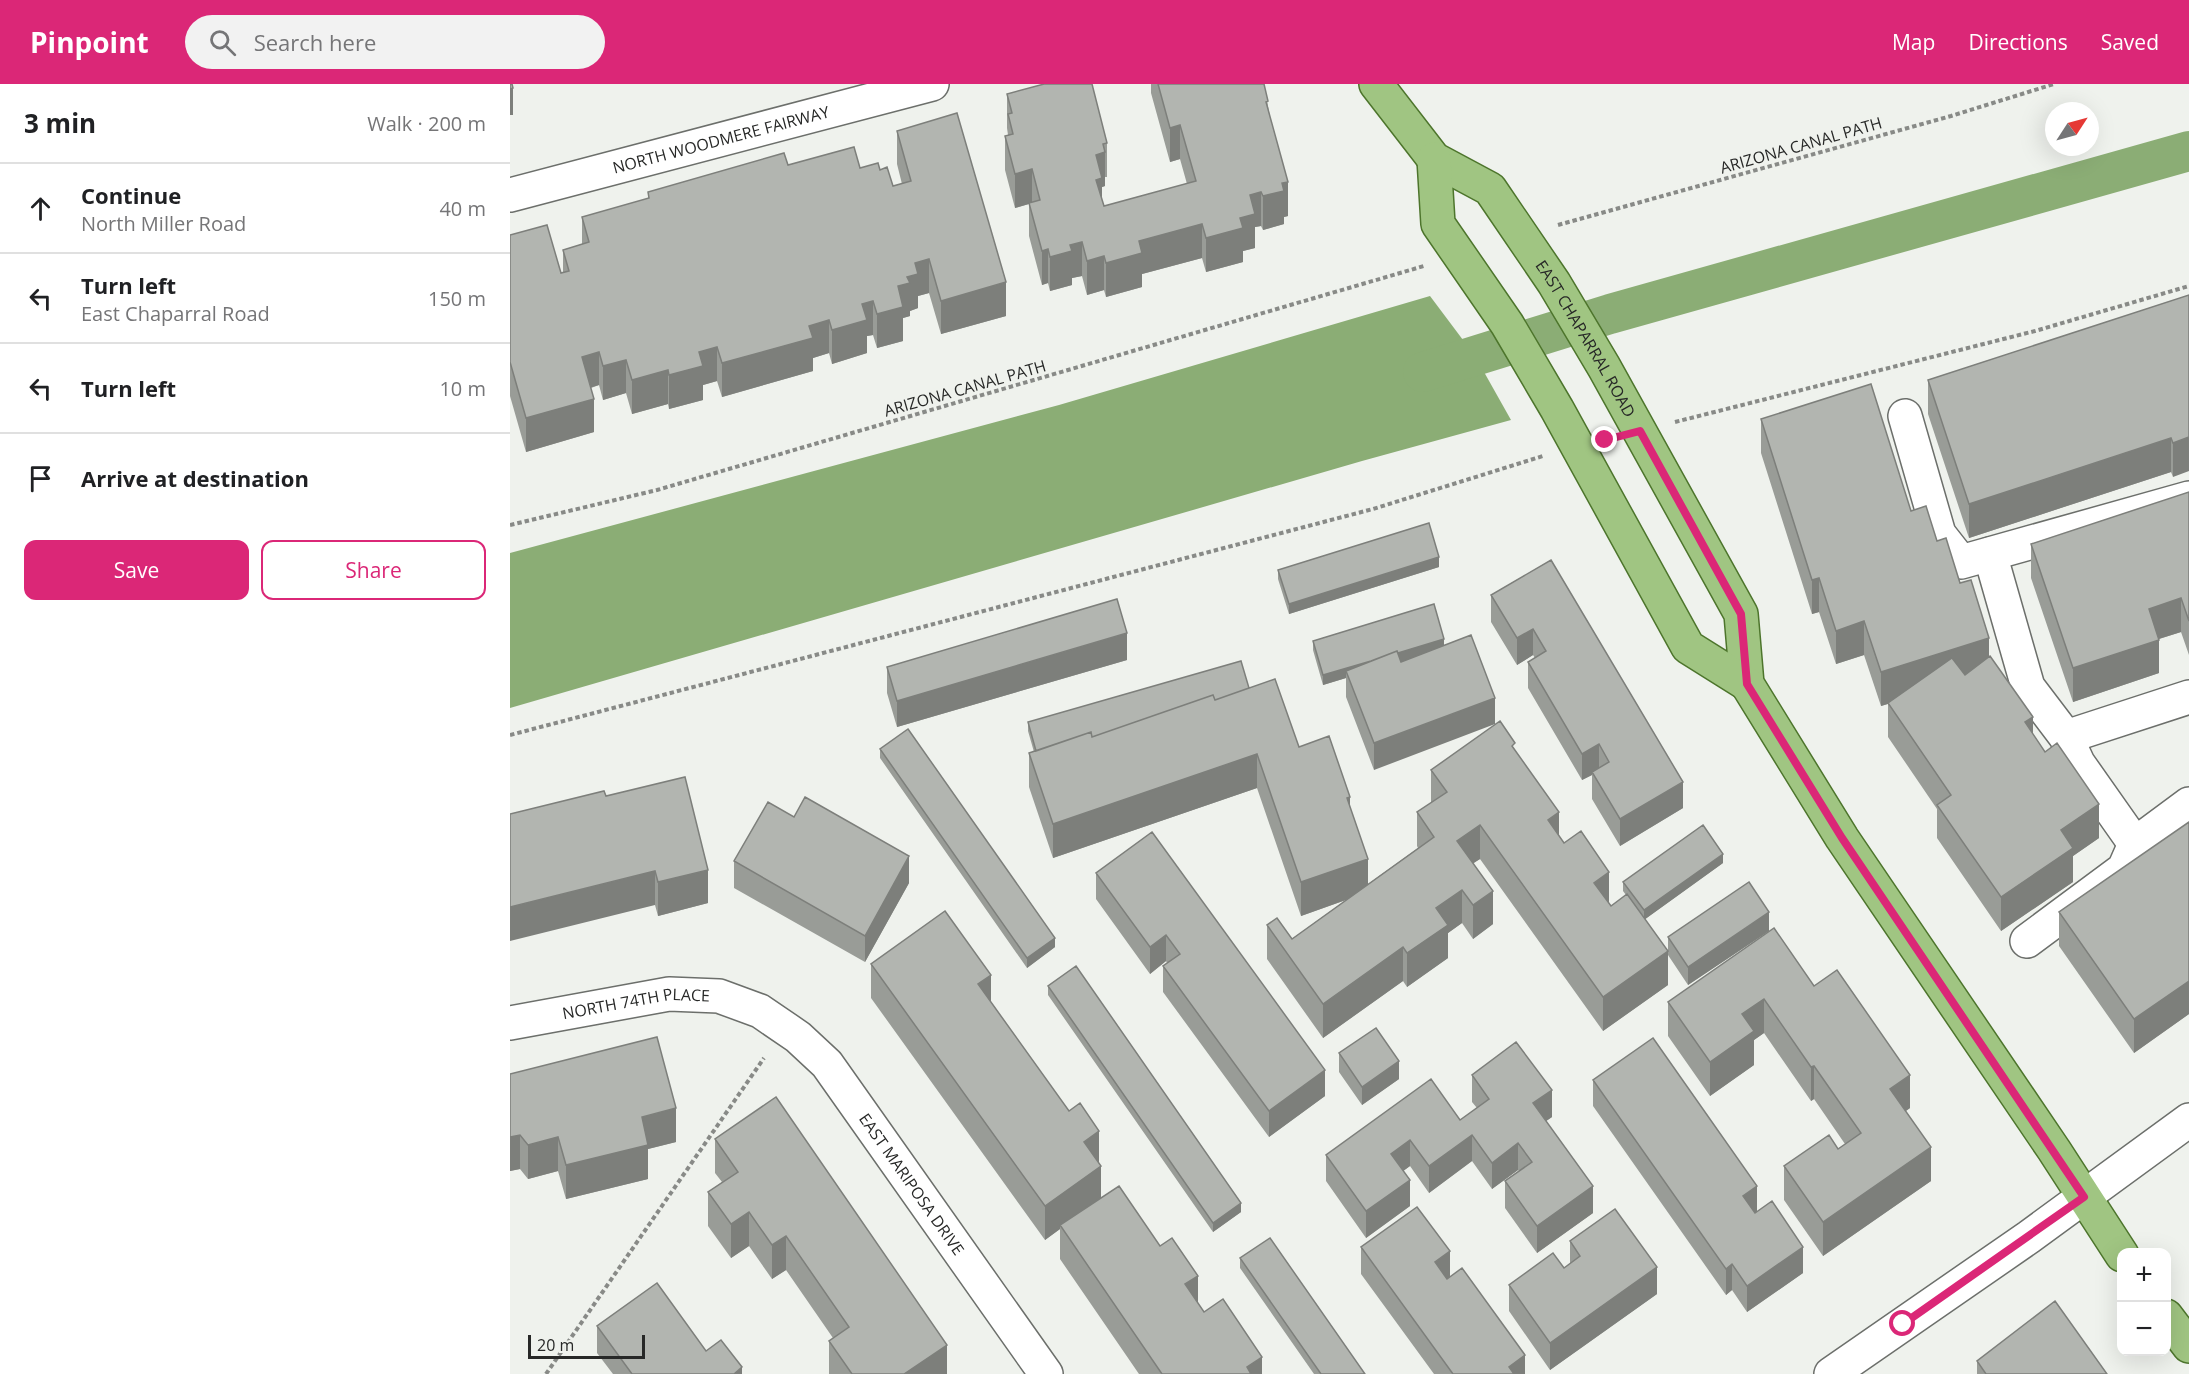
<!DOCTYPE html>
<meta charset="utf-8">
<style>
:root{--surface:#fff;--page:#f2f2f2;--text:#202124;--muted:#757577;--line:#e0e0e0;--accent:#db2777}
body{margin:0;font-family:"Open Sans",sans-serif;background:var(--page);color:var(--text)}
.controls{position:absolute;right:18px;bottom:18px;display:grid;overflow:hidden;border-radius:12px;box-shadow:0 6px 24px #0002}
.controls button{width:54px;height:54px;display:grid;place-items:center;padding:0;border:0;border-bottom:2px solid var(--line);background:var(--surface);color:var(--text);font:30px sans-serif}
.compass{position:absolute;left:1535px;top:18px;width:54px;height:54px;border-radius:50%;background:var(--surface);box-shadow:0 6px 24px #0002;rotate:54deg}
.scale{position:absolute;left:18px;bottom:15px;width:117px;box-sizing:border-box;padding-left:6px;border:3px solid #272827;border-top:0;font-size:16px;line-height:21px;white-space:nowrap;color:#272827;-webkit-text-stroke:4px #eff2ed;paint-order:stroke}
.stop{position:absolute;width:18px;height:18px;margin:-14px;border:4px solid #db2777;border-radius:50%;background:#fff}
.stop.end{background:#db2777;border-color:#fff;box-shadow:0 2px 6px #0008}
.list{margin:0;padding:0;list-style:none}
h2{display:flex;justify-content:space-between;align-items:center;height:78px;margin:0;padding:0 24px;font-size:26px}
h2 small{font-size:20px;font-weight:400;color:var(--muted)}
.list li{display:grid;grid-template-columns:39px 1fr auto;gap:18px;align-items:center;box-sizing:border-box;height:90px;padding:0 24px;border-top:2px solid var(--line)}
.list b{display:block;font-size:22px;white-space:nowrap}
.list p{margin:0;font-size:20px;white-space:nowrap;color:var(--muted)}
.list em{font-size:20px;font-style:normal;color:var(--muted)}
.actions{display:flex;gap:12px;padding:18px 24px}
.actions a{flex:1;padding:14px 0;border:2px solid var(--accent);border-radius:12px;text-align:center;font-size:21px;color:var(--accent)}
.actions .main{background:var(--accent);color:#fff}
.icon{flex:none;width:33px;height:33px;fill:none;stroke:currentColor;stroke-width:2;stroke-linecap:round;stroke-linejoin:round}
.map{position:relative;flex:none;width:1679px;height:1290px;overflow:hidden}
header{display:flex;align-items:center;gap:36px;box-sizing:border-box;height:84px;padding:0 30px;background:var(--accent);color:#fff}
header strong{font-size:28px}
nav{display:flex;gap:33px;margin-inline-start:auto;font-size:21px}
.search{width:420px;height:54px;background:var(--page);display:flex;align-items:center;gap:15px;box-sizing:border-box;padding:0 21px;border-radius:33px;color:var(--muted);font-size:22px}
main{display:flex}
aside{flex:1;background:var(--surface)}
.map>svg:first-child{display:block}
</style>
<header>
<strong>Pinpoint</strong>
<div class="search"><svg class="icon" aria-label="search" viewBox="0 0 24 24"><circle cx="10" cy="10" r="6"/><path d="M15 15l6 6"/></svg>Search here</div>
<nav><a>Map</a><a>Directions</a><a>Saved</a></nav>
</header>
<main>
<aside>
<h2>3 min<small>Walk · 200 m</small></h2>
<ul class="list">
<li><svg class="icon" aria-label="ahead" viewBox="0 0 24 24"><path d="M12 20V5M6 11l6-6 6 6"/></svg><div><b>Continue</b><p>North Miller Road</p></div><em>40 m</em></li>
<li><svg class="icon" aria-label="left" viewBox="0 0 24 24"><path d="M17 20v-9H6M10 6l-5 5 5 5"/></svg><div><b>Turn left</b><p>East Chaparral Road</p></div><em>150 m</em></li>
<li><svg class="icon" aria-label="left" viewBox="0 0 24 24"><path d="M17 20v-9H6M10 6l-5 5 5 5"/></svg><div><b>Turn left</b></div><em>10 m</em></li>
<li><svg class="icon" aria-label="arrive" viewBox="0 0 24 24"><path d="M6 21V4h12l-3 4 3 4H6"/></svg><div><b>Arrive at destination</b></div></li>
</ul>
<div class="actions"><a class="main">Save</a><a>Share</a></div>
</aside>
<div class="map">
<svg width="1679" height="1290" viewBox="0 0 1679 1290">
<rect width="100%" height="100%" fill="#eff2ed"/>
<path fill="#8bad75" d="M920,212L965,272L1001,336L852,377L0,624V469L549,321Z"/>
<g fill="none" stroke-linecap="round" stroke-linejoin="round">
<path stroke="#8bad75" stroke-width="40" d="M913,288L1100,230L1679,67"/>
<g stroke="#6c6f6b" stroke-width="36">
<g id="minor">
<path id="s1" d="M0,111L422,0"/>
<path d="M1395,332L1429,450L1451,478L1679,414"/>
<path d="M1480,470L1518,603L1556,653L1568,679L1625,760"/>
<path d="M1556,653L1679,613"/>
<path d="M1517,857L1614,785L1625,760L1679,720"/>
<path id="s2" d="M0,939L159,910L209,912L250,927L288,953L317,980L536,1290"/>
<path d="M1321,1290L1519,1153L1679,1036"/>
</g>
</g>
<g stroke="#4d752c" stroke-width="36">
<g id="major">
<path id="s3" d="M866,0L924,75L980,105L1044,199L1094,283L1231,530L1237,600L1332,754L1544,1066L1612,1171"/>
<path d="M924,75L928,140L997,240L1047,325L1178,563L1237,600"/>
<path d="M1656,1232L1679,1262"/>
</g>
</g>
<path stroke="#888a87" stroke-width="4" stroke-dasharray="4.5 3" stroke-linecap="butt" d="M1048,141L1441,32L1544,0
M1165,338L1525,247L1679,202
M0,441L147,406L914,182
M0,651L863,425L1033,372
M36,1290L254,974"/>
<use href="#minor" stroke="#fff" stroke-width="33"/>
<use href="#major" stroke="#a0c582" stroke-width="33"/>
</g>
<path fill="#999c97" d="M641,0H754L778,132L774,133V140L753,146L751,142L745,143V164L733,167V178L696,188L692,174L632,190V203L596,213L594,206L577,211L572,192L562,194V201L540,207L538,199L532,201L519,152V120L505,124L495,86V52L498,51L497,44V10L597,59V93H595V102L592,103V118L594,122L677,100L670,75L660,78L641,9Z
M387,47L496,232L431,250L419,209L408,212V224L400,227V232L393,234V257L367,264L363,251L357,252V269L322,280L319,269L303,274V287L212,313L207,297L193,301V316L159,325L158,320L122,330L116,309L93,316L89,301L81,304L84,348L16,368L0,312V151L51,189H53V166L72,160V133L138,115V108L278,81L350,84L370,86L383,102L392,100L387,80Z
M1679,211L1663,393L1661,388L1459,454L1418,330V296Z
M1251,335L1401,427L1427,457L1450,499L1479,573L1523,650L1589,754L1563,772V798L1491,847L1427,754V725L1378,653V620L1371,622L1354,571L1326,580L1309,528L1302,530L1251,369Z
M1679,408V571L1671,548L1649,555V589L1563,618L1521,494V460Z
M1041,476L1173,724L1110,762L1082,715V691L1072,696L1018,604V578L1025,574L1023,571L1007,581L981,538V511Z
M929,483L779,530L768,495V486Z
M924,520L864,686L836,613V594L813,601L803,566V557Z
M617,576L387,643L377,609V583Z
M739,604L840,723L858,800L908,764L907,762V728L921,719V686L1005,667L1049,752L1101,822L1116,811L1113,807V798L1213,779L1135,835L1158,901L1093,947L970,775L963,779L983,840L963,855L952,839L938,849V874L897,903L893,897L813,954L757,875V841L782,855L836,816L791,832L747,704L543,774L519,703V669L524,668L518,647V638Z
M370,665L545,863L517,884L370,674Z
M96,712L198,819L148,832L145,821Z
M1679,738V930L1624,969L1549,862V828Z
M642,748L815,1012L759,1053L653,908V882L657,879L656,877L640,890L586,815V789Z
M224,777L399,799L355,878L224,804Z
M1259,847L1178,901L1158,871V853Z
M361,880L481,919L589,1079L591,1114L688,1220L694,1228L752,1290H629L550,1175V1145L535,1156L361,914Z
M538,902L731,1128L703,1148L538,911Z
M1304,902L1400,1024L1395,1027L1421,1097L1313,1172L1274,1116V1082L1328,1065L1335,1060L1304,1015L1301,1017L1254,949L1244,956V981L1200,1012L1158,952V918Z
M829,969L889,995L852,1021L829,988Z
M0,990L166,1058L138,1065V1095L56,1115L48,1087L18,1095L10,1085L0,1087Z
M962,991L1042,1033L1036,1037L1083,1129L1027,1169L995,1124V1097L1009,1087L1008,1086L982,1105L962,1077L919,1109L900,1082L893,1087L900,1122L856,1154L816,1097V1071L950,1036L967,1024L962,1018Z
M1083,996L1247,1127L1293,1189L1237,1228L1222,1206L1216,1211L1083,1022Z
M205,1055L437,1290H319V1257L323,1254L276,1186L262,1195L239,1162L221,1174L198,1142V1108L212,1098L205,1089Z
M1060,1157L1147,1210L1040,1286L999,1227V1201L1054,1184L1060,1180Z
M851,1163L940,1193L1015,1290H924L851,1190Z
M730,1174L855,1290H804L730,1184Z
M87,1242L196,1267L232,1290H103L87,1269Z
M1467,1277L1597,1290H1467Z"/>
<path fill="#7d7f7b" d="M3,4V31H0V5Z
M670,41V75L660,78V44Z
M595,68V102L592,103V128L586,130V71Z
M522,85V119L505,124V90Z
M778,98V132L774,133V140L753,146V112L772,99Z
M751,108V142L745,143V164L733,167V178L696,188V154L730,134L740,111Z
M692,140V174L632,190V203L596,213V179L629,157Z
M572,158V192L562,194V201L540,207V173L560,161Z
M538,165V199L532,201V167Z
M594,172V206L577,211V177Z
M419,175V209L408,212V224L400,227V232L393,234V257L367,264V230L388,202L397,193L405,179Z
M496,198V232L431,250V217Z
M363,217V251L357,252V269L322,280V246L352,220Z
M319,236V269L303,274V287L212,313V279L299,242Z
M207,263V297L193,301V316L159,325V291L189,268Z
M89,268V301L72,306V273Z
M116,276V309L93,316V282Z
M158,286V320L122,330V296Z
M84,315V348L16,368V334Z
M1679,353V387L1663,393V359Z
M1661,354V388L1459,454V420Z
M929,473V483L779,530V520Z
M1309,494V528L1302,530V496Z
M1671,514V548L1639,558V525Z
M1354,537V571L1326,580V547Z
M1023,545V571L1007,581V554Z
M617,549V576L387,643V617Z
M1479,554V588L1371,622V588Z
M934,555V565L839,593L836,587V594L813,601V591Z
M1649,556V589L1563,618V584Z
M985,614V640L864,686V659Z
M1523,633V667L1515,638Z
M1089,660V686L1082,688V691L1072,696V670Z
M747,670V704L543,774V740Z
M1173,698V724L1110,762V735Z
M840,713V746L837,714Z
M1589,720V754L1563,772V798L1491,847V813L1551,746Z
M1049,728V762L1038,736Z
M970,741V775L947,790V757Z
M1213,770V779L1134,836V826Z
M399,772V799L355,878V852Z
M858,775V808L791,832V798Z
M198,786V819L148,832V798Z
M145,787V821L0,857V823Z
M1099,788V821L1084,799Z
M952,806V839L938,849V874L897,903V869L926,824Z
M983,807V840L963,855V821Z
M1259,828V847L1178,901V883Z
M656,851V877L640,890V863Z
M545,854V863L517,884V874Z
M893,863V897L813,954V920Z
M1158,867V901L1093,947V913Z
M481,891V925L468,900Z
M1679,897V930L1624,969V935Z
M1254,915V949L1244,956V981L1200,1012V978L1232,930Z
M889,977V995L852,1021V1003Z
M1304,982V1015L1301,1017V983Z
M815,986V1012L759,1053V1027Z
M1400,991V1024L1380,1039V1005Z
M1042,1006V1033L1023,1046V1019Z
M166,1024V1058L138,1065V1095L56,1115V1081L132,1033Z
M589,1047V1080L574,1058Z
M10,1051V1085L0,1087V1053Z
M962,1051V1077L919,1109V1082Z
M48,1053V1087L18,1095V1061Z
M900,1056V1082L881,1096V1070Z
M1008,1059V1086L982,1105V1079Z
M1421,1063V1097L1313,1172V1138Z
M591,1082V1116L550,1141V1145L535,1156V1122Z
M900,1096V1122L856,1154V1127Z
M1083,1102V1129L1027,1169V1142Z
M1247,1102V1128L1233,1139V1112Z
M731,1119V1128L703,1148V1139Z
M239,1128V1162L221,1174V1140Z
M276,1152V1186L262,1195V1161Z
M1293,1163V1189L1237,1228V1202Z
M940,1167V1194L925,1205V1178Z
M1222,1180V1206L1216,1211V1185Z
M1147,1183V1210L1040,1286V1259Z
M688,1192V1226L675,1200Z
M437,1261V1290H394Z
M1015,1271V1290H999V1283Z
M752,1273V1290H737V1283Z
M232,1283V1290H224Z"/>
<path fill="#b2b5b0" stroke="#7d7f7b" stroke-width="1.5" d="M0,0H2L3,4L0,5Z
M534,0H582L597,59L593,60L595,68L586,71L592,94L586,96L594,122L686,97L670,41L660,44L648,0H754L758,17L756,18L778,98L772,99L774,107L753,112L751,108L740,111L745,130L730,134L733,144L696,154L692,140L629,157L632,169L596,179L594,172L577,177L572,158L560,161L562,167L540,173L538,165L532,167L519,119L530,116L522,85L505,90L495,52L503,50L498,30L502,29L497,10Z
M447,29L496,198L431,217L419,175L405,179L408,190L397,193L400,199L388,202L393,223L367,230L363,217L352,220L357,236L322,246L319,236L299,242L303,254L212,279L207,263L189,268L193,282L159,291L158,286L122,296L116,276L93,282L89,268L72,273L84,315L16,334L0,278V151L37,141L51,189L59,187L53,166L79,158L72,133L139,114L138,108L274,69L278,81L344,63L350,84L368,79L370,86L377,83L383,102L401,97L387,47Z
M1679,211V353L1663,359L1661,354L1459,420L1418,296Z
M1361,300L1401,427L1416,422L1427,457L1436,454L1450,499L1461,496L1479,554L1371,588L1354,537L1326,547L1309,494L1302,496L1251,335Z
M1679,408V537L1671,514L1639,525L1649,556L1563,584L1521,460Z
M919,439L929,473L779,520L768,486Z
M1041,476L1173,698L1110,735L1082,688L1099,678L1089,660L1072,670L1018,578L1036,567L1023,545L1007,554L981,511Z
M607,515L617,549L387,617L377,583Z
M924,520L934,555L888,569L887,567L861,577L813,591L803,557Z
M961,551L985,614L864,659L836,587L887,567L891,578Z
M1480,572L1523,633L1515,638L1535,668L1547,659L1589,720L1551,746L1563,764L1491,813L1427,721L1441,711L1378,619L1442,574L1455,591Z
M731,577L739,604L705,616L703,611L582,653L581,648L526,667L518,638Z
M765,595L789,663L819,652L840,713L837,714L858,775L791,798L747,670L543,740L519,669L581,648L582,653L703,611L705,616Z
M990,637L1005,659L1002,662L1049,728L1038,736L1054,759L1071,747L1099,788L1084,799L1101,822L1117,810L1158,867L1093,913L970,741L947,757L983,807L963,821L952,806L926,824L938,841L897,869L893,863L813,920L757,841L767,834L782,855L924,753L907,728L937,708L921,686Z
M398,645L545,854L517,874L370,665Z
M175,693L198,786L148,798L145,787L0,823V730L94,707L96,712Z
M295,713L399,772L355,852L224,777L258,718L284,733Z
M1679,738V897L1624,935L1549,828Z
M1193,741L1213,770L1134,826L1113,798Z
M642,748L815,986L759,1027L653,882L670,870L656,851L640,863L586,789Z
M1239,798L1259,828L1178,883L1158,853Z
M435,827L481,891L468,900L559,1027L570,1019L589,1047L574,1058L591,1082L535,1122L361,880Z
M1264,844L1304,902L1327,886L1400,991L1380,1005L1421,1063L1313,1138L1274,1082L1319,1051L1328,1065L1351,1049L1304,982L1301,983L1254,915L1232,930L1244,947L1200,978L1158,918Z
M566,882L731,1119L703,1139L538,902Z
M866,944L889,977L852,1003L829,969Z
M147,953L166,1024L132,1033L138,1061L56,1081L48,1053L18,1061L10,1051L0,1053V990Z
M1143,954L1247,1102L1233,1112L1245,1129L1262,1117L1293,1163L1237,1202L1222,1180L1216,1185L1083,996Z
M1006,958L1042,1006L1023,1019L1083,1102L1027,1142L995,1097L1022,1078L1008,1059L982,1079L962,1051L919,1082L900,1056L881,1070L900,1096L856,1127L816,1071L921,995L950,1036L979,1015L962,991Z
M266,1013L437,1261L394,1290H342L319,1257L339,1243L276,1152L262,1161L239,1128L221,1140L198,1108L228,1088L205,1055Z
M609,1102L650,1162L662,1154L688,1192L675,1200L694,1228L713,1215L752,1273L737,1283L741,1290H652L550,1141Z
M907,1123L940,1167L925,1178L937,1195L952,1184L1015,1271L999,1283L1004,1290H943L851,1163Z
M1105,1125L1147,1183L1040,1259L999,1201L1043,1169L1054,1184L1070,1172L1060,1157Z
M760,1154L855,1290H811L730,1174Z
M147,1199L196,1267L211,1256L232,1283L224,1290H122L87,1242Z
M1545,1217L1597,1290H1476L1467,1277Z"/>
<g fill="none" stroke-linecap="round" stroke-linejoin="round">
<path stroke="#db2777" stroke-width="8" d="M1095,356L1130,347L1231,530L1237,600L1332,754L1574,1113L1393,1240"/>
</g>
<g text-anchor="middle" stroke-width="6" stroke-linejoin="round" paint-order="stroke">
<g font-size="16" fill="#272827" stroke="#eff2ed">
<text dy="6" stroke="none"><textPath href="#s1" startOffset="218">NORTH WOODMERE FAIRWAY</textPath></text>
<text transform="translate(1291 61) rotate(-16)" y="6">ARIZONA CANAL PATH</text>
<text dy="6" stroke="none"><textPath href="#s3" startOffset="336">EAST CHAPARRAL ROAD</textPath></text>
<text transform="translate(455 304) rotate(-16)" y="6">ARIZONA CANAL PATH</text>
<text dy="6" stroke="none"><textPath href="#s2" startOffset="128">NORTH 74TH PLACE</textPath></text>
<text dy="6" stroke="none"><textPath href="#s2" startOffset="488">EAST MARIPOSA DRIVE</textPath></text>
</g>
</g>
</svg>
<div class="controls">
<button>+</button>
<button>−</button>
</div>
<svg class="compass" viewBox="-18 -18 36 36"><path d="M0-13l5 13h-10z" fill="#e53935"/><path d="M0 13l5-13h-10z" fill="#757577"/></svg>
<div class="scale">20 m</div>
<div class="stop" style="left:1393px;top:1240px"></div>
<div class="stop end" style="left:1095px;top:356px"></div>
</div>
</main>
